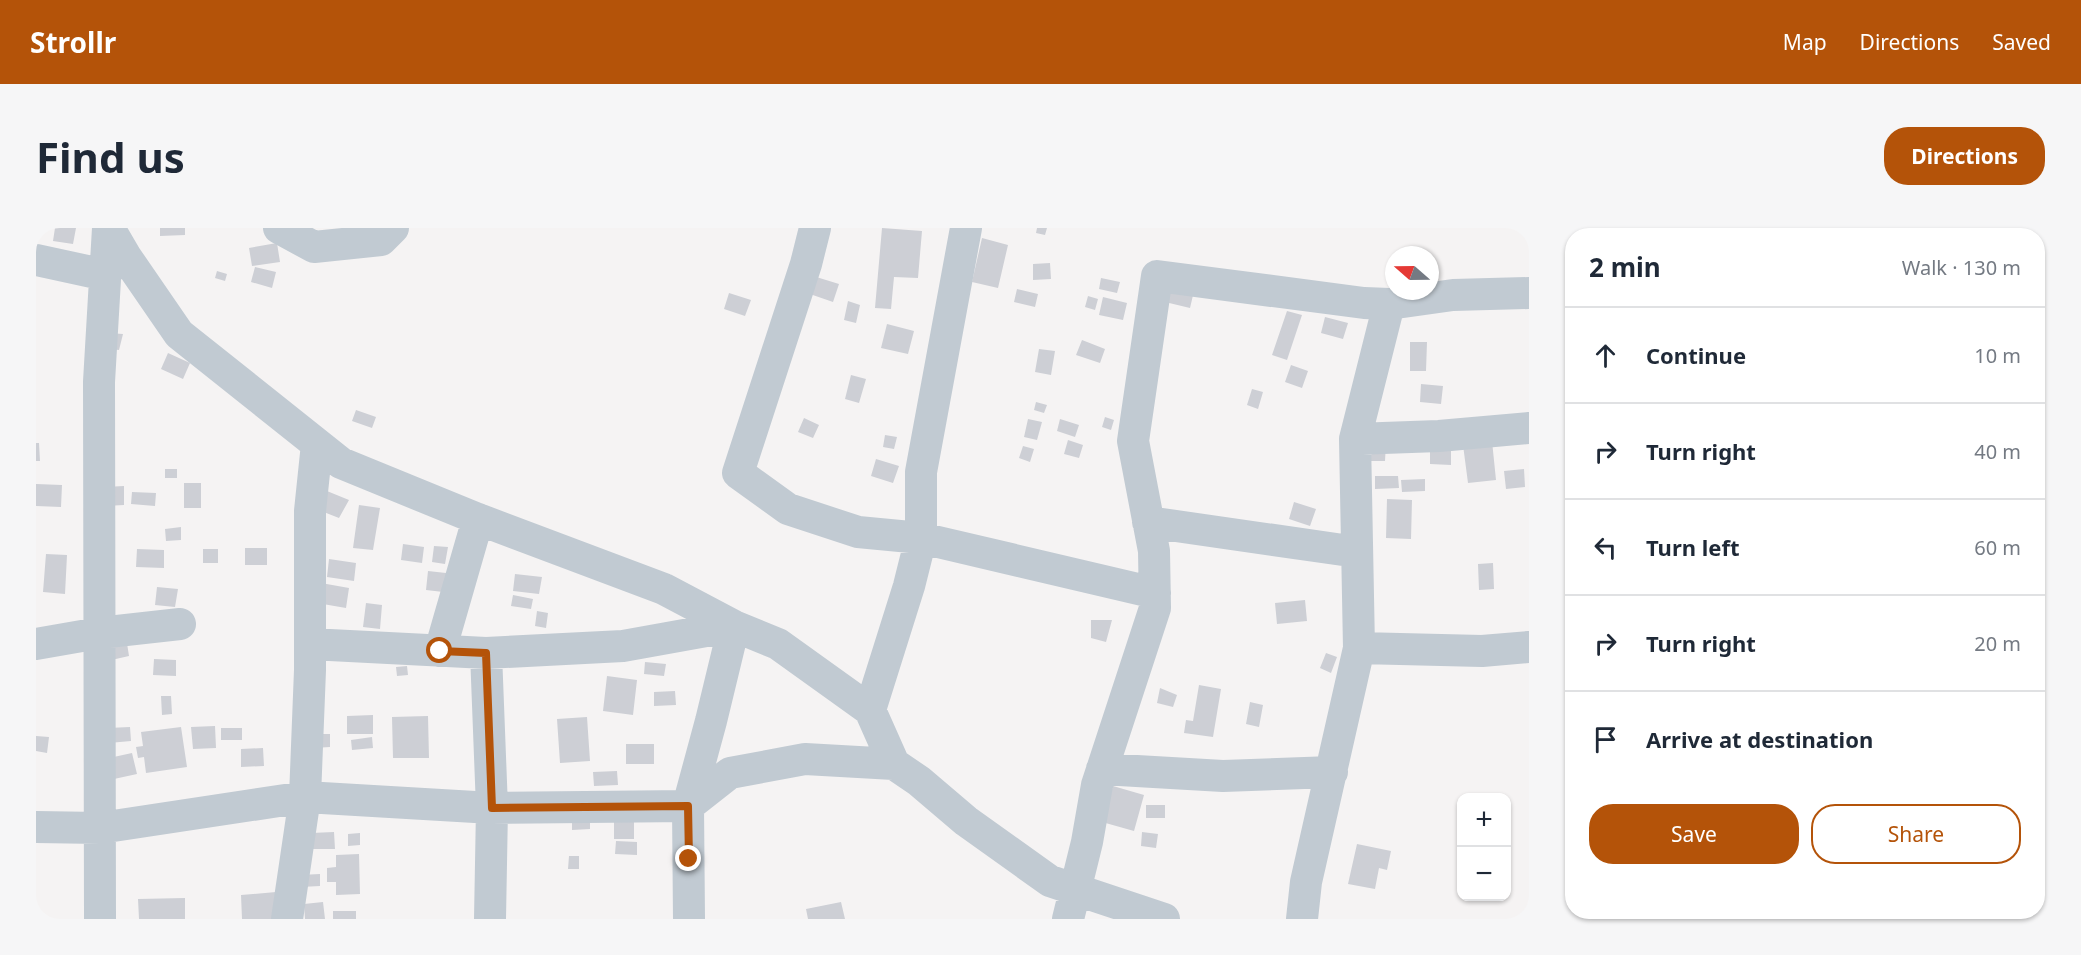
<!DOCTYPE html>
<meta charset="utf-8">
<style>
:root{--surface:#fff;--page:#f6f6f7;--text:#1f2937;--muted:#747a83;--line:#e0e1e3;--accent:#b45309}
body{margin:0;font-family:"Noto Sans",sans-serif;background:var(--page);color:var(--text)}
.controls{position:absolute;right:18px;bottom:18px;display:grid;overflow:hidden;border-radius:12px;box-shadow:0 2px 4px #0004}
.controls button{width:54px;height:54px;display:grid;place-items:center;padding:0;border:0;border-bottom:2px solid var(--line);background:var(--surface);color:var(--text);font:30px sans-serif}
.compass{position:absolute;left:1349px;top:18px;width:54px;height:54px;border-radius:50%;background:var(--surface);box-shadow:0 2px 4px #0004;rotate:290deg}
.stop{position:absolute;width:18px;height:18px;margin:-14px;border:4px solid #b45309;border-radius:50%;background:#fff}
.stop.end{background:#b45309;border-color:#fff;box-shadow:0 2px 6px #0008}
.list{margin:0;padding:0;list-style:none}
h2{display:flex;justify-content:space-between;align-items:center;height:78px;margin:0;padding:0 24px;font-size:26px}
h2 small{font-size:20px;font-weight:400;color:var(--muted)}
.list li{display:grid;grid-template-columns:39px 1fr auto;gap:18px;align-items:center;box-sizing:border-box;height:96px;padding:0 24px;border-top:2px solid var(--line)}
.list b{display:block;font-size:22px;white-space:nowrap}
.list em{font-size:20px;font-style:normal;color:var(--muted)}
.actions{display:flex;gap:12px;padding:18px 24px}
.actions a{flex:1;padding:14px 0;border:2px solid var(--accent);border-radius:24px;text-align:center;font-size:21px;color:var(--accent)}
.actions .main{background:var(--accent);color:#fff}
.icon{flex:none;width:33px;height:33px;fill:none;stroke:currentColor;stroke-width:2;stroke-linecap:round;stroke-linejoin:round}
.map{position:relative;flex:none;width:1493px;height:691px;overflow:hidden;border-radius:24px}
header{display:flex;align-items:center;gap:36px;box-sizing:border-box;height:84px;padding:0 30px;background:var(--accent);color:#fff}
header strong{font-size:28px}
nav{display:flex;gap:33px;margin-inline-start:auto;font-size:21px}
.intro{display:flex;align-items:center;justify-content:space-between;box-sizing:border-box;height:144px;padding:0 36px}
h1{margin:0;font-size:42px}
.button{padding:15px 27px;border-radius:24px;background:var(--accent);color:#fff;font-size:21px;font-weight:700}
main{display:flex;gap:36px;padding:0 36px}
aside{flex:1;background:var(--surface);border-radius:24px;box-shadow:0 2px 4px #0004}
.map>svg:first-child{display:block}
</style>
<header>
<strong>Strollr</strong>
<nav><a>Map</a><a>Directions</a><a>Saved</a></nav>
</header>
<div class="intro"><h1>Find us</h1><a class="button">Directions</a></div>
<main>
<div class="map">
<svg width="1493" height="691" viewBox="0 0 1493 691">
<rect width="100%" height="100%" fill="#f5f3f3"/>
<path fill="#cdcfd5" d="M19,0H40L37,16L17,13Z
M124,0H149V7L124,8Z
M846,0L886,3L882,50L858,49L855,81L839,80Z
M1001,0H1011L1009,7L1000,5Z
M946,10L972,17L962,60L936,54Z
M241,15L244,34L216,38L213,20Z
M1014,35L1015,51L997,52V36Z
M219,39L240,44L236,60L215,54Z
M181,43L191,46L189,53L179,50Z
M777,48L803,56L797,74L771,65Z
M1065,50L1084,54L1081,65L1063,61Z
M1133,57L1158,63L1154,80L1129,74Z
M981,61L1002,66L999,79L978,74Z
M693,65L715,72L709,88L688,81Z
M1052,68L1062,71L1059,82L1049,79Z
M1067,69L1091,75L1087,92L1063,87Z
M812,73L824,77L820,95L808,92Z
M1251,83L1266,87L1251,132L1236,127Z
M1289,89L1312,95L1307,111L1285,105Z
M851,96L878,103L872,126L845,120Z
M73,105L87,106L83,122L73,121Z
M1046,112L1069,121L1064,135L1040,127Z
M1374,114H1391L1390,143H1374Z
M1003,121L1019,123L1015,147L999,144Z
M132,125L154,135L147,151L125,141Z
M1255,137L1272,143L1266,160L1249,154Z
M815,147L830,151L823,175L809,171Z
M1385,156L1407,158L1405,176L1384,174Z
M1216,161L1227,164L1222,181L1211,177Z
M1000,174L1011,177L1008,185L998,182Z
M320,182L340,189L336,200L316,193Z
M1069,189L1078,192L1075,202L1066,199Z
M768,190L783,197L777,210L762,204Z
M992,191L1006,194L1001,212L988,209Z
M1024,191L1043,197L1039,209L1021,203Z
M849,207L861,209L858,221L847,219Z
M1032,212L1047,217L1043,230L1028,226Z
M1456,213L1460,252L1432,255L1427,217Z
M0,215H3L4,233H0Z
M1350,215L1349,233H1327Z
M987,218L998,221L994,234L983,230Z
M1394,219H1415V237L1394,236Z
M840,231L863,238L857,255L835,248Z
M129,241H141V250H129Z
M1488,241L1489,259L1470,261L1468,243Z
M1339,248H1362L1363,260L1339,261Z
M1389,251V263L1366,264L1365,252Z
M148,255H165V280H148Z
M0,256L26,257L25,279L0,278Z
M88,258V277L69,278V259Z
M286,261L313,272L303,290L280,281Z
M96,264L120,265L119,278L95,276Z
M1351,271L1376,272L1375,311L1350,310Z
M1258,274L1280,281L1274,298L1253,291Z
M323,277L344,280L337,322L317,320Z
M145,299V312L130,313L129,301Z
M367,316L388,319L386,335L365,332Z
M398,318L412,319L409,336L396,334Z
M209,320H231V337H209Z
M101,321L128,322V340L100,339Z
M167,321H182V335H167Z
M10,326L31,327L29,366L7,364Z
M293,331L320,335L318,353L291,349Z
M1457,335L1458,361L1443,362L1442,336Z
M392,343L419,346L416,365L390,362Z
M479,346L506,349L503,366L477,363Z
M285,355L313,360L310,380L281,375Z
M121,359L142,361L139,379L119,377Z
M477,367L497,371L495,381L475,378Z
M1269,372L1271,393L1241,396L1239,375Z
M330,375L346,377L344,401L327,399Z
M501,383L512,385L510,400L499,398Z
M1055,392H1076L1070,414L1055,410Z
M90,409L93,428L71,433L67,414Z
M1290,425L1301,429L1295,445L1284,440Z
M118,431L140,432V448L117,447Z
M609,434L630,436L628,448L608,446Z
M371,438L372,447L361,448L360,439Z
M571,448L601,452L597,487L567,483Z
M1163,457L1185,461L1177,509L1148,505L1150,492L1157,493Z
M1124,460L1141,467L1137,479L1121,475Z
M639,463L640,477L618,478V464Z
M125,468H135L136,486L126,487Z
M1214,474L1227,477L1223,499L1210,496Z
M337,487V506H311V488Z
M392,488L393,530H357L356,489Z
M551,489L554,533L524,535L521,491Z
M179,498L180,520L157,521L155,499Z
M94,499L95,513L73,515L72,500Z
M145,499L151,539L110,545L108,529L102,530L100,519L107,518L105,504Z
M185,500H206V512H185Z
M278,506H294V519L278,520Z
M0,508L13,509L11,525L0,523Z
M336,509L337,520L316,522L315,512Z
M590,516H618V536H590Z
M227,520L228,538L205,539V521Z
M96,525L101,546L78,551L73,530Z
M581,543L582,557L558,558L557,544Z
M1077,558L1108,567L1098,603L1066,594Z
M1110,577H1129V590H1110Z
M554,594V601L536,602V595Z
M578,594H598V611H578Z
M298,604L299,621H275V605Z
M1106,604L1122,606L1120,620L1105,618Z
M324,605V617L312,618V606Z
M580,613L601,614V627L579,626Z
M1321,616L1355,623L1351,642L1343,640L1339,661L1312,656Z
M323,626L324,666L300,667V654H291V640L300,639V627Z
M533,628H543V641H532Z
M284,646V658L265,659L264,647Z
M240,664L242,691H206L205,667Z
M149,670V691H103L102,671Z
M287,674L289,691H269L268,676Z
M805,674L809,691H772L770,681Z
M297,683H320V691H297Z"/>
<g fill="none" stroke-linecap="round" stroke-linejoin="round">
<path stroke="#c1cad2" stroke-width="32" d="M73,0L90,29L143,106L305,235L442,291L628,361L698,398L742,416L834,482L858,536L883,553L930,593L1014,653L1128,691
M243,0L278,19L345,12L357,0
M779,0L770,36L702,245L752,281L822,304L885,310L1119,365
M0,32L70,47
M1319,211L1403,208L1493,200
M1112,294L1321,324
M0,416L63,405L144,396
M274,416L450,425L587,418L698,398L675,493L652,578L653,691
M1323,420L1446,423L1493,419
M404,423L442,291
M450,425L456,580L454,691
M834,482L873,358L885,310V244L930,0
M1066,541L1187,548L1296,544
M0,599L64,600L269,569L456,580L652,578L694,545L769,531L858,536
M64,691L63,154L72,0
M251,691L269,569L274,442V283L281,216
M1032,691L1051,614L1061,557L1119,380L1118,323L1097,213L1121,48L1328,75L1353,76L1417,67L1493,65
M1266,691L1270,654L1323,420L1319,211L1353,76"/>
</g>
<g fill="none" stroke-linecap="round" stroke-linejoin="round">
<path stroke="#b45309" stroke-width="8" d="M404,423L450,425L456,580L652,578L653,631"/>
</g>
</svg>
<div class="controls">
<button>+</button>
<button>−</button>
</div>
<svg class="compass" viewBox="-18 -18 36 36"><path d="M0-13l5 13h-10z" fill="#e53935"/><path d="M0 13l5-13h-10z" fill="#747a83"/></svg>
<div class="stop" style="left:404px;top:423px"></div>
<div class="stop end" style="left:653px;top:631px"></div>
</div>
<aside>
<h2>2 min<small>Walk · 130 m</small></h2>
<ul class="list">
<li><svg class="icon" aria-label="ahead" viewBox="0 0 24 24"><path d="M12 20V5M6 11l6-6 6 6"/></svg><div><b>Continue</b></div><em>10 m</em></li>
<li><svg class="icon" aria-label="right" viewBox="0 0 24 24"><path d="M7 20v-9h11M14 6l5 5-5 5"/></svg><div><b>Turn right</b></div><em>40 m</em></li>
<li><svg class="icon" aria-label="left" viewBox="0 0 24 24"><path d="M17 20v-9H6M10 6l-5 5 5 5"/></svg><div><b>Turn left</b></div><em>60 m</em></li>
<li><svg class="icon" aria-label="right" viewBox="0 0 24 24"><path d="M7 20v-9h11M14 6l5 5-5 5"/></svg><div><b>Turn right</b></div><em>20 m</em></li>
<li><svg class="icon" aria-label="arrive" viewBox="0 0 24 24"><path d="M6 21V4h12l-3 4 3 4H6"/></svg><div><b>Arrive at destination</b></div></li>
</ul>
<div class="actions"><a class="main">Save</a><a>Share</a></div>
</aside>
</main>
